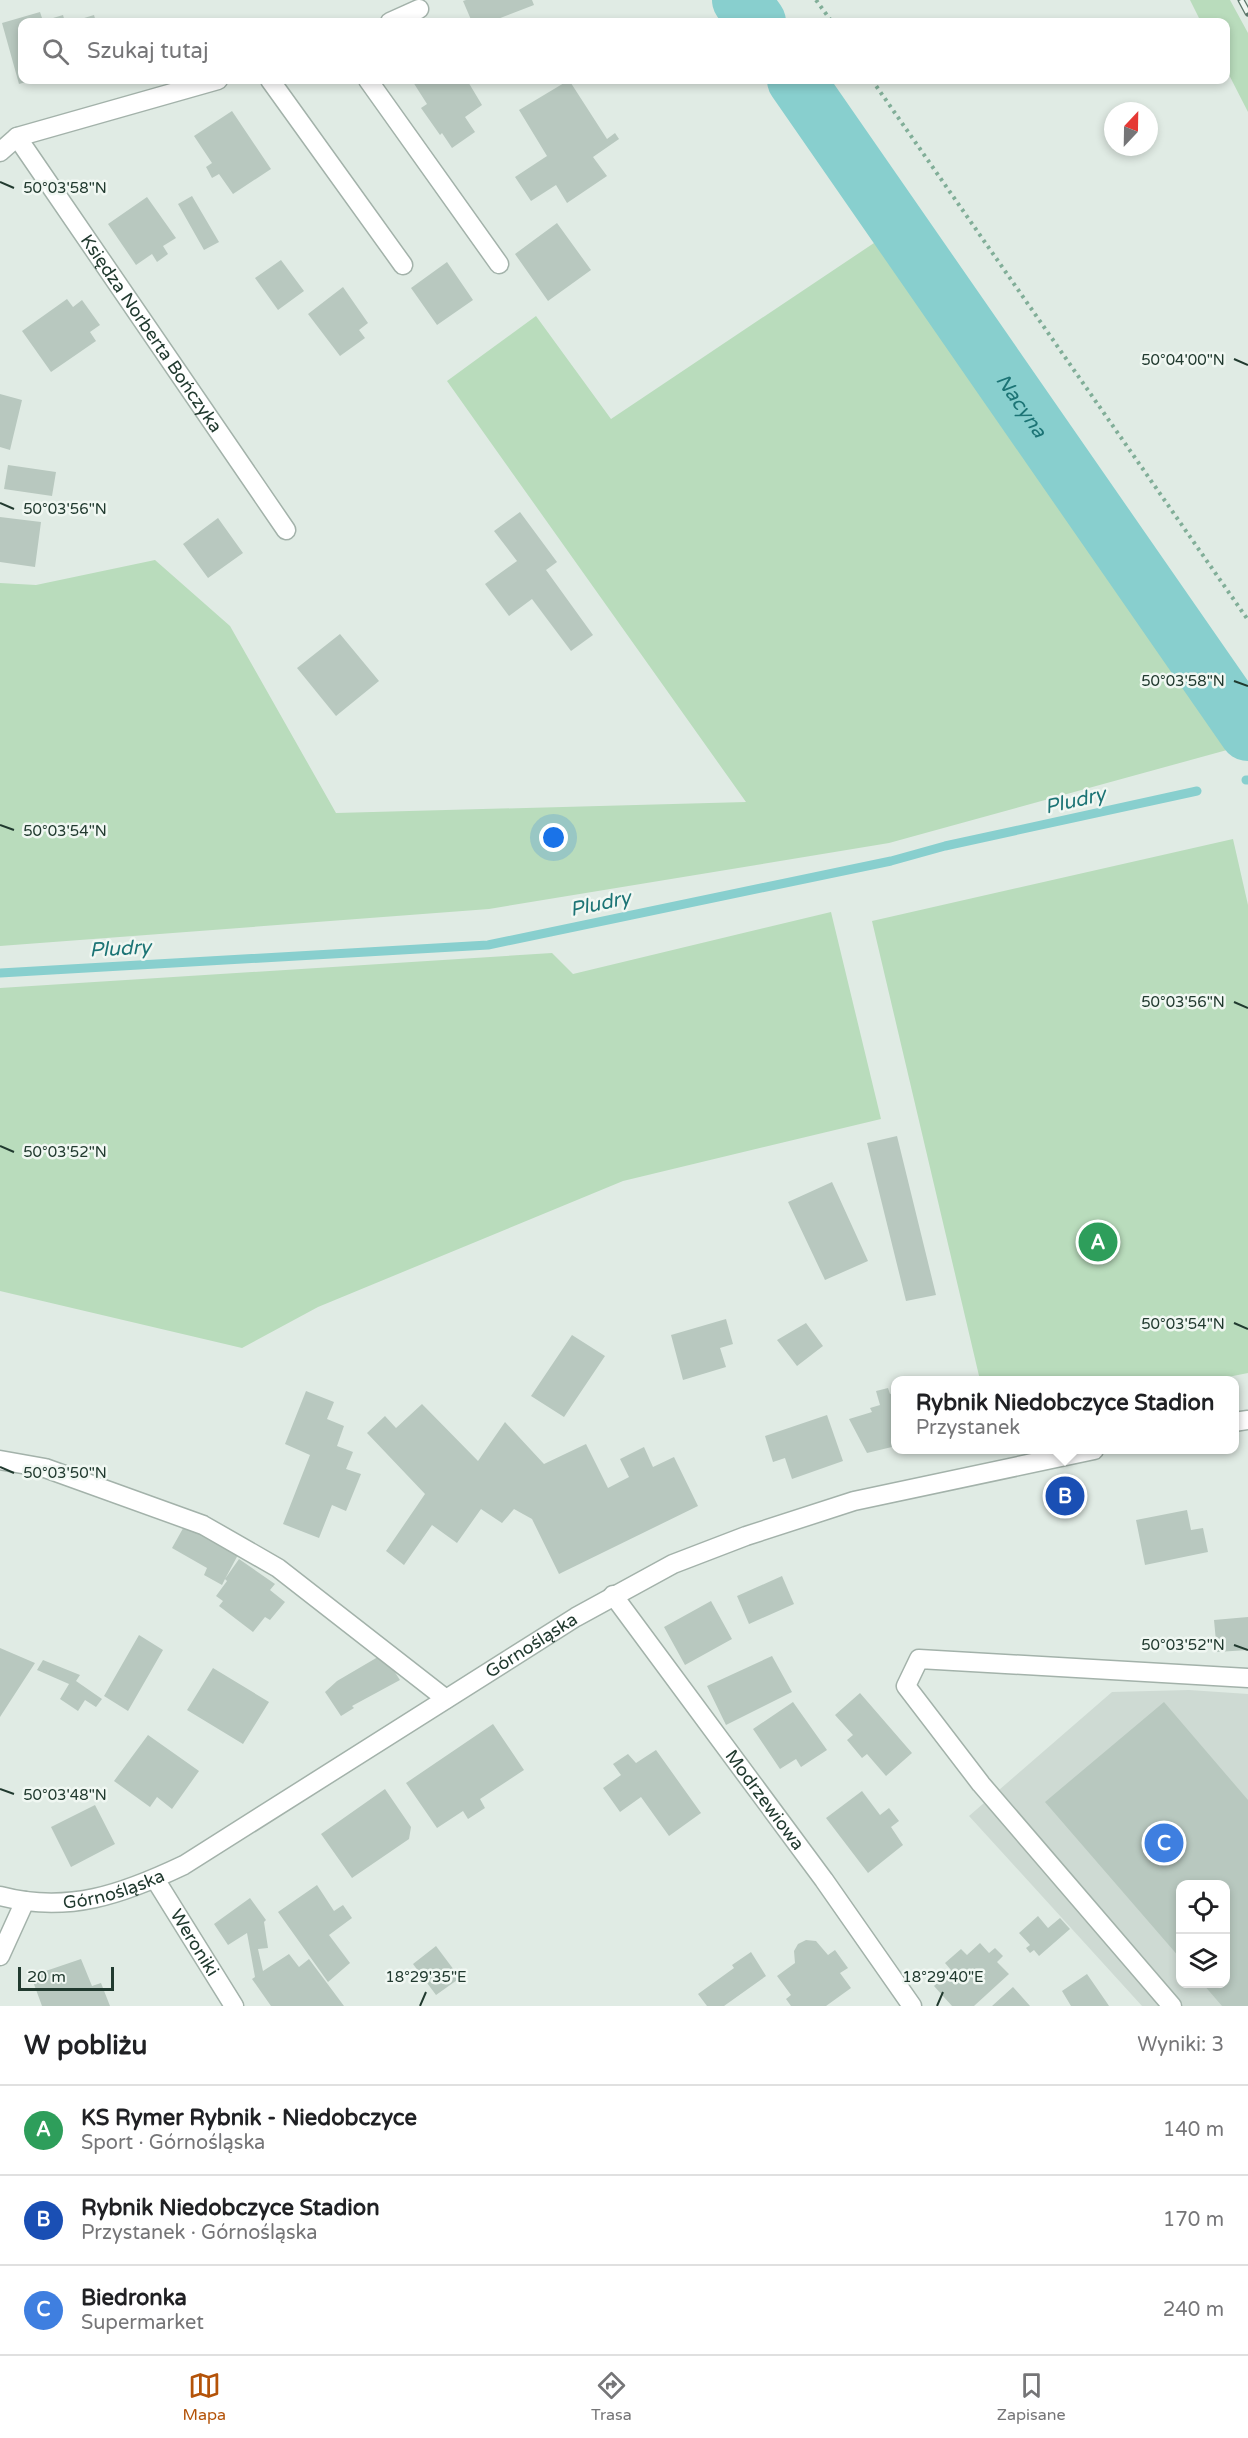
<!DOCTYPE html>
<html lang="pl">
<meta charset="utf-8">
<style>
:root{--surface:#fff;--page:#f6f6f6;--text:#202124;--muted:#757577;--line:#e0e0e0;--accent:#b45309}
body{margin:0;font-family:"Varela Round",sans-serif;background:var(--page);color:var(--text)}
.controls{position:absolute;right:18px;bottom:18px;display:grid;overflow:hidden;border-radius:12px;box-shadow:0 3px 9px #0003}
.controls button{width:54px;height:54px;display:grid;place-items:center;padding:0;border:0;border-bottom:2px solid var(--line);background:var(--surface);color:var(--text);font:30px sans-serif}
.compass{position:absolute;left:1104px;top:102px;width:54px;height:54px;border-radius:50%;background:var(--surface);box-shadow:0 3px 9px #0003;rotate:22deg}
.scale{position:absolute;left:18px;bottom:15px;width:96px;box-sizing:border-box;padding-left:6px;border:3px solid #213a2f;border-top:0;font-size:16px;line-height:21px;white-space:nowrap;color:#213a2f;-webkit-text-stroke:4px #f0f7f2;paint-order:stroke}
.you{position:absolute;left:554px;top:838px;width:21px;height:21px;margin:-15px;border:4px solid #fff;border-radius:50%;background:#1a73e8;box-shadow:0 0 0 9px #1a73e833}
.badge{display:grid;place-items:center;width:39px;height:39px;border-radius:50%;background:var(--accent);color:#fff;font-size:20px;font-weight:700}
.pin{position:absolute;translate:-50% -50%;border:3px solid #fff;box-shadow:0 2px 6px #0006}
.popup{position:absolute;left:891px;top:1376px;width:348px;height:78px;box-sizing:border-box;display:grid;place-content:center;border-radius:12px;background:var(--surface);filter:drop-shadow(0 2px 4px #0005);font-size:20px;white-space:nowrap;color:var(--muted)}
.popup b{font-size:22px;color:var(--text)}
.popup::after{content:'';position:absolute;left:50%;top:100%;margin-left:-12px;border:12px solid transparent;border-top-color:var(--surface)}
.list{margin:0;padding:0;list-style:none}
h2{display:flex;justify-content:space-between;align-items:center;height:78px;margin:0;padding:0 24px;font-size:26px}
h2 small{font-size:20px;font-weight:400;color:var(--muted)}
.list li{display:grid;grid-template-columns:39px 1fr auto;gap:18px;align-items:center;box-sizing:border-box;height:90px;padding:0 24px;border-top:2px solid var(--line)}
.list b{display:block;font-size:22px;white-space:nowrap}
.list p{margin:0;font-size:20px;white-space:nowrap;color:var(--muted)}
.list em{font-size:20px;font-style:normal;color:var(--muted)}
.icon{flex:none;width:33px;height:33px;fill:none;stroke:currentColor;stroke-width:2;stroke-linecap:round;stroke-linejoin:round}
.map{position:relative;flex:none;width:1248px;height:2006px;overflow:hidden}
.search{position:absolute;background:var(--surface);box-shadow:0 3px 9px #0003;left:18px;right:18px;top:18px;height:66px;display:flex;align-items:center;gap:15px;box-sizing:border-box;padding:0 21px;border-radius:12px;color:var(--muted);font-size:22px}
.sheet{height:348px;background:var(--surface)}
nav{display:flex;justify-content:space-around;align-items:center;box-sizing:border-box;height:84px;border-top:2px solid var(--line);background:var(--surface);font-size:16px;color:var(--muted)}
nav a{display:grid;justify-items:center;gap:3px}
nav .on{color:var(--accent)}
.map>svg:first-child{display:block}
</style>
<div class="map">
<svg width="1248" height="2006" viewBox="0 0 1248 2006">
<rect width="100%" height="100%" fill="#e0ebe4"/>
<path fill="#cedad3" fill-rule="evenodd" d="M1189,1690L1248,1694V2006H1142L969,1816L1112,1692ZM1180,1884H1226V1984H1180Z"/>
<path fill="#b9dcbc" d="M1190,0H1230L1248,33V112L1226,69V22H1201Z
M877,241L1227,750L889,843L489,909L0,946V583L36,585L155,560L230,626L336,813L746,802L447,381L536,316L611,419Z
M1233,839L1248,905V1373L1213,1380H980L872,921Z
M831,912L881,1119L623,1181L318,1307L242,1348L0,1291V988L552,953L573,974Z"/>
<g fill="none" stroke-linecap="round" stroke-linejoin="round">
<path stroke="#88cfce" stroke-width="9" d="M1246,780H1248
M0,973L488,945L891,861L945,846L1197,791"/>
<g stroke="#88cfce" stroke-width="58">
<path d="M741,0L757,22"/>
<path id="s1" d="M796,80L1248,732"/>
</g>
</g>
<path fill="#b8c8bf" d="M466,0H532L534,5L490,22H472L463,1Z
M40,12L43,21L63,15L65,22H22V80H33L19,84L2,23Z
M94,15L96,22H71Z
M416,80H467L482,105L465,117L475,132L452,148L442,133L440,135L421,108L427,104L413,82Z
M569,80L607,139L615,133L619,139L593,157L607,176L567,203L556,185L531,201L515,177L547,156L519,110Z
M232,111L271,169L233,194L219,174L212,178L206,167L212,163L194,136Z
M192,196L219,242L204,250L178,204Z
M147,197L176,238L163,246L168,254L157,262L152,254L136,265L108,224Z
M557,223L591,270L548,301L515,254Z
M281,260L304,291L278,310L255,278Z
M447,262L473,300L437,325L411,288Z
M343,287L368,323L359,330L365,338L340,356L308,314Z
M67,299L73,307L82,300L100,325L90,332L96,341L51,372L22,331Z
M0,394L22,400L10,450L0,447Z
M8,465L56,472L52,496L4,489Z
M520,512L557,562L546,570L593,635L571,651L532,599L509,616L485,584L517,561L494,531Z
M0,517L41,522L35,567L0,562Z
M218,518L243,553L208,578L183,544Z
M340,634L379,681L336,716L297,668Z
M897,1136L936,1295L906,1301L867,1143Z
M832,1182L868,1261L825,1280L788,1202Z
M726,1319L733,1344L720,1348L726,1367L683,1380L671,1335Z
M806,1323L823,1346L797,1366L777,1340Z
M572,1335L605,1356L564,1417L531,1396Z
M888,1388L890,1394L896,1392V1446L867,1453L849,1419L872,1412L870,1408L880,1405L876,1391Z
M306,1391L334,1402L327,1419L344,1426L337,1446L353,1452L346,1469L361,1474L346,1511L332,1505L319,1538L283,1524L310,1455L285,1444Z
M422,1404L478,1461L505,1422L544,1464L586,1444L608,1488L629,1477L620,1459L644,1447L653,1467L674,1457L698,1506L559,1574L532,1519L514,1509L502,1523L481,1509L457,1543L432,1525L404,1565L386,1551L425,1494L367,1433L385,1416L396,1428Z
M827,1415L843,1461L792,1479L785,1458L773,1462L765,1436Z
M1187,1510L1191,1530L1203,1528L1208,1552L1145,1565L1136,1520Z
M186,1523L239,1553L225,1579L239,1559L275,1584L270,1590L285,1602L270,1620L265,1617L253,1632L219,1606L223,1601L216,1596L227,1581L225,1579L222,1585L204,1575L207,1568L172,1548Z
M782,1576L794,1604L749,1624L737,1596Z
M711,1601L732,1639L685,1665L664,1627Z
M1248,1617V1650L1217,1652L1214,1620Z
M139,1635L163,1650L128,1711L104,1696Z
M0,1648L35,1663L0,1717Z
M383,1654L400,1680L352,1706L354,1708L341,1716L325,1692L337,1681Z
M772,1656L792,1692L726,1725L707,1686Z
M43,1660L80,1675L76,1681L102,1699L96,1707L85,1700L78,1711L60,1699L69,1684L37,1670Z
M213,1668L269,1702L243,1744L187,1710Z
M860,1693L912,1753L886,1776L867,1754L862,1758L847,1740L853,1735L835,1715Z
M793,1702L827,1750L801,1767L796,1759L780,1769L753,1729Z
M1164,1702L1248,1800V2006H1222L1203,1984H1226V1884H1180V1958L1045,1802Z
M493,1724L524,1770L480,1799L485,1808L468,1819L463,1811L437,1828L406,1783Z
M148,1735L199,1771L172,1809L157,1797L150,1807L114,1781Z
M656,1750L701,1813L669,1836L641,1797L620,1812L603,1788L621,1775L613,1764L628,1754L636,1763Z
M385,1789L411,1827L409,1839L352,1878L321,1834Z
M862,1791L880,1815L889,1808L899,1821L891,1827L903,1845L868,1873L826,1818Z
M95,1805L115,1844L71,1867L51,1827Z
M317,1885L334,1911L343,1905L352,1918L329,1935L350,1963L328,1982L278,1912Z
M250,1898L266,1920L264,1922L268,1948L258,1949L263,1971L289,1954L299,1967L309,1959L344,2006H271L252,1979L255,1977L247,1933L228,1945L214,1924Z
M1038,1916L1048,1928L1060,1918L1070,1929L1039,1956L1034,1950L1030,1953L1026,1948L1030,1945L1019,1933Z
M806,1940L816,1941L828,1955L835,1950L848,1968L840,1973L851,1988L826,2006H791L786,1999L791,1995L777,1976L795,1963L794,1951L798,1944Z
M980,1943L989,1953L995,1948L1003,1956L997,1962L1009,1974L974,2006H952L934,1986L951,1970L945,1963L961,1949L967,1955Z
M436,1946L460,1978L436,1995L413,1964Z
M751,1952L766,1976L724,2006H707L698,1994L734,1968L732,1965Z
M81,1959L92,1986L101,1983L110,2006H42L31,1976Z
M1087,1974L1105,2000L1109,2006H1071L1062,1991Z
M1013,1987L1030,2006H992Z"/>
<g fill="none" stroke-linecap="round" stroke-linejoin="round">
<g stroke="#a3b2aa" stroke-width="21">
<g id="minor">
<path d="M390,22L419,9"/>
<path d="M270,80L403,265"/>
<path d="M368,80L499,264"/>
<path id="s2" d="M17,137L286,530"/>
<path d="M0,152L17,137L218,80"/>
<path d="M1234,1422L1248,1420"/>
<path d="M0,1460L45,1468L203,1525L278,1568L446,1699"/>
<path id="s3" d="M613,1595L824,1880L912,2006"/>
<path id="s4" d="M155,1879L234,2006"/>
<path id="s5" d="M0,1896C68,1914 123,1894 184,1865L576,1617L673,1564L746,1536L854,1501L1094,1450"/>
<path d="M0,1956L25,1901"/>
<path d="M1172,2006L981,1784L906,1686L919,1659L1248,1678"/>
</g>
</g>
<path stroke="#81ae98" stroke-width="4" stroke-dasharray="3 4.5" stroke-linecap="butt" d="M816,0L832,22
M872,80L1248,620"/>
<use href="#minor" stroke="#fff" stroke-width="18"/>
<g stroke="#5b766a" stroke-width="7">
<path id="rail" d="M1241,0L1248,13"/>
</g>
<use href="#rail" stroke="#f0f7f2" stroke-width="4.5" stroke-dasharray="14" stroke-linecap="butt"/>
</g>
<path fill="none" stroke="#213a2f" stroke-width="2" d="M0,182L14,188M1234,359L1248,365M0,503L14,509M1234,681L1248,686M0,825L14,830M1234,1002L1248,1008M0,1146L14,1152M1234,1323L1248,1329M0,1467L14,1473M1234,1645L1248,1650M0,1789L14,1794M420,2006L426,1992M937,2006L943,1992"/>
<g text-anchor="middle" stroke-width="5" stroke-linejoin="round" paint-order="stroke">
<g font-size="18" fill="#213a2f" stroke="#f0f7f2">
<text dy="6" stroke="none"><textPath href="#s2" startOffset="238">Księdza Norberta Bończyka</textPath></text>
<text dy="6" stroke="none"><textPath href="#s5" startOffset="602">Górnośląska</textPath></text>
<text dy="6" stroke="none"><textPath href="#s3" startOffset="255">Modrzewiowa</textPath></text>
<text dy="6" stroke="none"><textPath href="#s5" startOffset="116">Górnośląska</textPath></text>
<text dy="6" stroke="none"><textPath href="#s4" startOffset="75">Weroniki</textPath></text>
</g>
<g font-size="20" font-style="italic" fill="#1c7475" stroke="#f0f7f2">
<text dy="7" stroke="none"><textPath href="#s1" startOffset="396">Nacyna</textPath></text>
<text transform="translate(1075 800) rotate(-13)" y="7">Pludry</text>
<text transform="translate(600 903) rotate(-12)" y="7">Pludry</text>
<text transform="translate(120 948) rotate(-3)" y="7">Pludry</text>
</g>
</g>
<g font-size="15" text-anchor="middle" fill="#213a2f" stroke="#f0f7f2" stroke-width="5" stroke-linejoin="round" paint-order="stroke">
<text x="65" y="193">50°03'58"N</text>
<text x="1183" y="365">50°04'00"N</text>
<text x="65" y="514">50°03'56"N</text>
<text x="1183" y="686">50°03'58"N</text>
<text x="65" y="836">50°03'54"N</text>
<text x="1183" y="1007">50°03'56"N</text>
<text x="65" y="1157">50°03'52"N</text>
<text x="1183" y="1329">50°03'54"N</text>
<text x="65" y="1478">50°03'50"N</text>
<text x="1183" y="1650">50°03'52"N</text>
<text x="65" y="1800">50°03'48"N</text>
<text x="426" y="1982">18°29'35"E</text>
<text x="943" y="1982">18°29'40"E</text>
</g>
</svg>
<div class="controls">
<button><svg class="icon" aria-label="locate" viewBox="0 0 24 24"><circle cx="12" cy="12" r="6"/><path d="M12 2v4M12 18v4M2 12h4M18 12h4"/></svg></button>
<button><svg class="icon" aria-label="layers" viewBox="0 0 24 24"><path d="M12 4l9 5-9 5-9-5zM3 14l9 5 9-5"/></svg></button>
</div>
<svg class="compass" viewBox="-18 -18 36 36"><path d="M0-13l5 13h-10z" fill="#e53935"/><path d="M0 13l5-13h-10z" fill="#757577"/></svg>
<div class="scale">20 m</div>
<div class="you"></div>
<div class="pin badge" style="left:1098px;top:1242px;background:#2e9e5b">A</div>
<div class="pin badge" style="left:1065px;top:1496px;background:#1a4fb4">B</div>
<div class="popup"><b>Rybnik Niedobczyce Stadion</b>Przystanek</div>
<div class="pin badge" style="left:1164px;top:1843px;background:#3f7fe0">C</div>
<div class="search"><svg class="icon" aria-label="search" viewBox="0 0 24 24"><circle cx="10" cy="10" r="6"/><path d="M15 15l6 6"/></svg>Szukaj tutaj</div>
</div>
<section class="sheet">
<h2>W pobliżu<small>Wyniki: 3</small></h2>
<ul class="list">
<li><span class="badge" style="background:#2e9e5b">A</span><div><b>KS Rymer Rybnik - Niedobczyce</b><p>Sport · Górnośląska</p></div><em>140 m</em></li>
<li><span class="badge" style="background:#1a4fb4">B</span><div><b>Rybnik Niedobczyce Stadion</b><p>Przystanek · Górnośląska</p></div><em>170 m</em></li>
<li><span class="badge" style="background:#3f7fe0">C</span><div><b>Biedronka</b><p>Supermarket</p></div><em>240 m</em></li>
</ul>
</section>
<nav>
<a class="on"><svg class="icon" aria-label="map" viewBox="0 0 24 24"><path d="M3 6l6-2 6 2 6-2v14l-6 2-6-2-6 2zM9 4v14M15 6v14"/></svg>Mapa</a>
<a><svg class="icon" aria-label="directions" viewBox="0 0 24 24"><path d="M12 3l9 9-9 9-9-9zM9 14v-3h6M13 9l2 2-2 2"/></svg>Trasa</a>
<a><svg class="icon" aria-label="saved" viewBox="0 0 24 24"><path d="M7 4h10v16l-5-4-5 4z"/></svg>Zapisane</a>
</nav>
